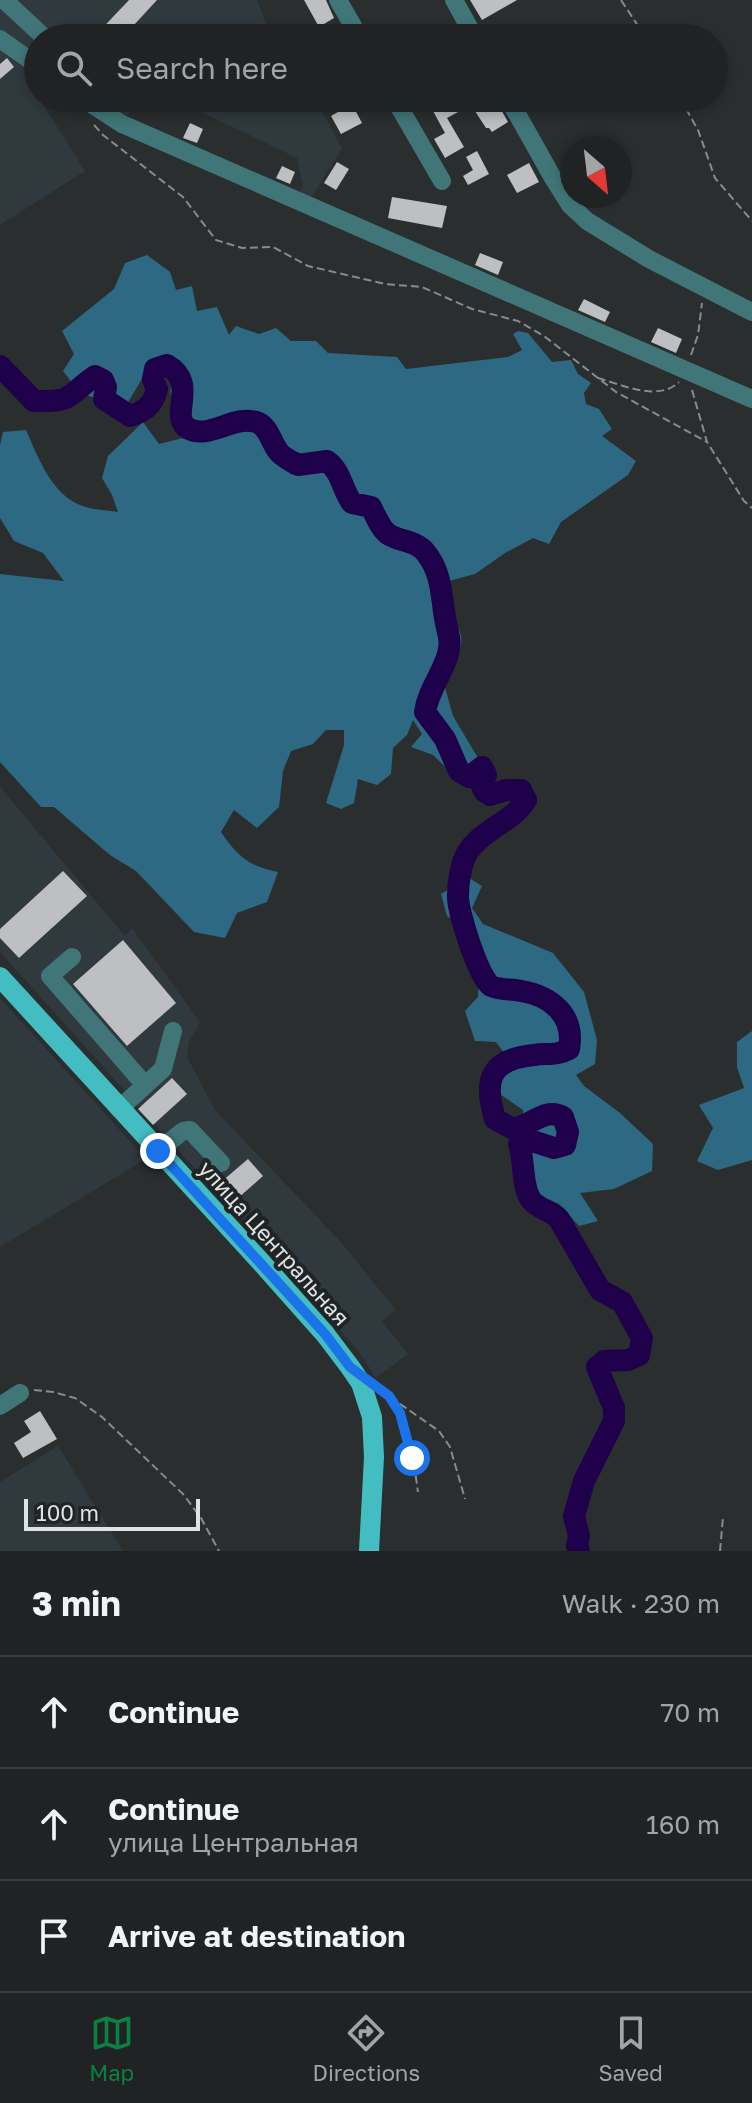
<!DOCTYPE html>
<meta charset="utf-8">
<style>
:root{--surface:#202223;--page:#2d2f30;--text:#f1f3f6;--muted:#a2a4a6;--line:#3d3f41;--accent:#0b8043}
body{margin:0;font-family:"Golos Text",sans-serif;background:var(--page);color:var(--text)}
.compass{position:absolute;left:560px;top:136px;width:72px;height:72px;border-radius:50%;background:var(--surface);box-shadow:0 4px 12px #0003;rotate:152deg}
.scale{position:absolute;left:24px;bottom:20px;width:176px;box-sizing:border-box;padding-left:8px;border:4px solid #e0e3e4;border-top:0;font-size:22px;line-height:28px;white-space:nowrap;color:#e0e3e4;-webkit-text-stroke:6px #202425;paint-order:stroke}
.stop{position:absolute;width:24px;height:24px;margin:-18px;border:6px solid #1a73e8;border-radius:50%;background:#fff}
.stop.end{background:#1a73e8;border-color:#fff;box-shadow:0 2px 8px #0008}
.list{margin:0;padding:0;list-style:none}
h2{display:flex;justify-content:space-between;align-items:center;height:104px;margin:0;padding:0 32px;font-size:34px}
h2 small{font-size:26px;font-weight:400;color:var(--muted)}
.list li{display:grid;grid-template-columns:52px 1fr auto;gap:24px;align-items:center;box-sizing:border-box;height:112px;padding:0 32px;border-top:2px solid var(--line)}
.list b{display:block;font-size:30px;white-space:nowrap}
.list p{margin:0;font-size:26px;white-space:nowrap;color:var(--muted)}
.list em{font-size:26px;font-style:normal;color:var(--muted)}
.icon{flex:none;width:44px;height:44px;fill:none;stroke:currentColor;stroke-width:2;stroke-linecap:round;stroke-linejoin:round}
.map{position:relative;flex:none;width:752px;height:1551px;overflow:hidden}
.search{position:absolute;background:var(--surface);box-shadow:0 4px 12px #0003;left:24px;right:24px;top:24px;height:88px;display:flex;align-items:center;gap:20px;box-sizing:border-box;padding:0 28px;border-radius:44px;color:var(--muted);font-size:30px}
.sheet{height:440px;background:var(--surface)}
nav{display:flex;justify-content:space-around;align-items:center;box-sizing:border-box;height:112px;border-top:2px solid var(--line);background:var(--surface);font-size:22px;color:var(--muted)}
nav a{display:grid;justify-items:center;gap:4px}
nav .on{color:var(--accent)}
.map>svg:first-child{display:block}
</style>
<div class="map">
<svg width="752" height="1551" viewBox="0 0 752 1551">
<rect width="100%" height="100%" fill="#2a2e2f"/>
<path fill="#30393e" d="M4,0H257L271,38H38V59L0,33V3Z
M0,45L35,78L29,82L85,171L0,225Z
M99,98H136L127,116Z
M172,98H315L342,149L311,197L300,192L303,186L297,158Z
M0,787L125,936L132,928L200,1022L189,1042L187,1057L215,1110L341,1242L396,1310L382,1321L408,1354L376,1378L358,1350L0,952Z
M0,998L146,1159L0,1247Z
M58,1446L123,1551H0V1482Z"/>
<path fill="#2d6983" d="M147,255L170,272L176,290L192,286L197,311L217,307L229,335L236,326L259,334L276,328L291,341H316L328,353L397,357L406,369L508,357L522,350L513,334L518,331L528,333L552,362L571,360L578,374L591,383L584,393L586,404L599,409L612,429L602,436L636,461L628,475L561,522L549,544L533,538L505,553L475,574L449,581L445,608C471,640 463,647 443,680L453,716L478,758L457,778L433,755L411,747L422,734L413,720L407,735L393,748L391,774L377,785L358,779L354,803L341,809L326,803L344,745V730H326L313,744L291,751L283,771L279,807L257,828L234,810L221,832C237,856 250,867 278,872L267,902L237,913L225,938L194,932L136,871L110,855L54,807H41L0,762V574L64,581L43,553L14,541L0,518V445L3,432L26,430C38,457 51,493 80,505C91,510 106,510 118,512L112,495L102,478L108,456L143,422L159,444L187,437L199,428L178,415L170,391L173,384L153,360L117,421L95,398L80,393L63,371L74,354L62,331L114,289L125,263Z
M469,878L482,886L472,908L483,924L553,953L584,992L597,1040L595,1064L576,1075L584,1086L620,1113L653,1144L652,1171L614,1189L580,1193L598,1221L579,1226L559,1204L537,1196L525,1168L523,1110L491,1088L511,1062L496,1042L475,1041L465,1011L478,997L479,971L463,943L460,924L447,916L441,894Z
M752,1031V1160L718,1170L697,1161L713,1128L699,1105L744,1088L737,1067V1042Z"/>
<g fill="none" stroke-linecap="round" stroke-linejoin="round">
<path stroke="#1f004b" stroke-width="22" d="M0,366L34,401C75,402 65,397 95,376L103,380L106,387L104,399L130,416C146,411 153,405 157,389L153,379L155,369L167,365C200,384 167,417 189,429C210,439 234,415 256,422C268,425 271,442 278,451C282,457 291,461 298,465L327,461C341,471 342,489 352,503L371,507C375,515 381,529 388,534C400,542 416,540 426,553C442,573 441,595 445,618C447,631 452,640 448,654C442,675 428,691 425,712L445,739L459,771L469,777L482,767L486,775L481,784L484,791L490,795L506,790H521L526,800C513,822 482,829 467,853C461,864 458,882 458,895C457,910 479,979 491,986C499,990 512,989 521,991C552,996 575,1016 569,1049C556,1056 548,1053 534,1055C490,1059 483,1080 495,1119L513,1129C532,1126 544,1107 563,1117L568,1132L565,1145L554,1148L526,1139L519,1144C525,1161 521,1188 532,1201C540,1210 551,1210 559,1219L600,1290L622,1302L642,1338L639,1355L628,1360L604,1361L597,1367L614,1408V1421L584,1481L574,1516L579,1536L577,1546L579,1551"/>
</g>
<path fill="#bdbfc3" d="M129,0H157L122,38H93Z
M304,0H326L334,18L319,27Z
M470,0H517L482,20Z
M75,26L86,38H63Z
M7,58L14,67L0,79V64Z
M431,98H436L439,105L452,98H483L490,111L499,106L508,122L492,132L489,128H486L471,105L447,118L464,147L445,158L434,139L445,133L427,100Z
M352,104L362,123L341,134L331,116Z
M190,123L203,129L197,143L183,138Z
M477,151L489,174L468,185L463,176L473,170L466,157Z
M337,162L349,169L336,190L324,183Z
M529,163L539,182L517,193L507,175Z
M282,166L295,172L290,184L276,178Z
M392,197L447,206L442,228L388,218Z
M480,253L503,262L498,275L475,265Z
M584,299L610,312L605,322L578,310Z
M658,328L682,339L676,353L651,342Z
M63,871L87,896L19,958L0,938V929Z
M123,940L176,1003L127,1046L73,984Z
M172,1078L187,1094L153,1125L138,1109Z
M248,1159L263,1176L229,1206L214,1188Z
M40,1411L57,1439L23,1458L14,1443L31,1432L24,1421Z"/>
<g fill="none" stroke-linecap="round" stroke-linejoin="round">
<path stroke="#878b8c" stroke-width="2" stroke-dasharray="8 4" stroke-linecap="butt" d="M621,0L646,38
M680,98L698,130L715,178L752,221
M94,125L103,135L183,197L216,240L242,248L273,247L308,266L385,284L422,287L472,309L518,321L544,336L616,392L707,442
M691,355L698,335L702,303
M598,378C623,385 658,402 679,382
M692,390L707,442L744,501L752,508
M380,1389C409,1411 413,1458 418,1492
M34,1390L53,1392L75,1398L102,1417L183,1494L201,1518L219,1551
M390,1397L439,1431L450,1447L465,1499
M720,1551L723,1517"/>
<path stroke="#417678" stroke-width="18" d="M4,0L45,38
M338,0L360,38
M454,0L475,38
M220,38L230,33
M0,39L38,66
M82,98L122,124L752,399
M394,98L442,181
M508,98L553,178L570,205L587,221L649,259L752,312
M72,957L50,976L145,1085
M119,1109L163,1069L173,1031
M158,1151L183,1131L190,1130L221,1163
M0,1406L20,1393"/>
<path stroke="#44bdc2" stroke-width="20" d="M0,977L260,1261L325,1334L350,1367L361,1383L372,1417L374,1457L369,1551"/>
</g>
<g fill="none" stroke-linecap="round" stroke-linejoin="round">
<path stroke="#1a73e8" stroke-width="10" d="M158,1151L325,1334L350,1367L389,1396L400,1413L412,1458"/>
</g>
<g text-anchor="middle" stroke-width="8" stroke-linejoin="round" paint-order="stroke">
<g font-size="22" fill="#e0e3e4" stroke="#202425">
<text transform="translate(274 1243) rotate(48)" y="8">улица Центральная</text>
</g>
</g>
</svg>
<svg class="compass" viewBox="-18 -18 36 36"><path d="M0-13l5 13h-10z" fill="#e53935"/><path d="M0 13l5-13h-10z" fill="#a2a4a6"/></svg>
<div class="scale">100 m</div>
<div class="stop" style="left:412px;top:1458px"></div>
<div class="stop end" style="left:158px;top:1151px"></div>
<div class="search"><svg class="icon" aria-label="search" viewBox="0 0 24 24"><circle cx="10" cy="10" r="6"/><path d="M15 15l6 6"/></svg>Search here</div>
</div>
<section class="sheet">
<h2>3 min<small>Walk · 230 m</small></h2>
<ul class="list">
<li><svg class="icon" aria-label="ahead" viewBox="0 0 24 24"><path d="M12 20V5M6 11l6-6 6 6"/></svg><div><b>Continue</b></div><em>70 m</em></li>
<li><svg class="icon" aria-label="ahead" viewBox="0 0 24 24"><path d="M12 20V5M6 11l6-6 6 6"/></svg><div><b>Continue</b><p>улица Центральная</p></div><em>160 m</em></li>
<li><svg class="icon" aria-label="arrive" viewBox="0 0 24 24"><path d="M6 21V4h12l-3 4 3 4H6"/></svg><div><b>Arrive at destination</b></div></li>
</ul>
</section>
<nav>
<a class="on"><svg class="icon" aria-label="map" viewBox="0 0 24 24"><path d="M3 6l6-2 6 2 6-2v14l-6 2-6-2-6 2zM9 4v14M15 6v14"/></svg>Map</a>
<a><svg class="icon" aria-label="directions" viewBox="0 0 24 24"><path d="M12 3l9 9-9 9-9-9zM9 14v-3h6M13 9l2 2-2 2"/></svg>Directions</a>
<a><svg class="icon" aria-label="saved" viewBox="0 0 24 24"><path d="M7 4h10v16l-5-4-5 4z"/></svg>Saved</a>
</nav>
